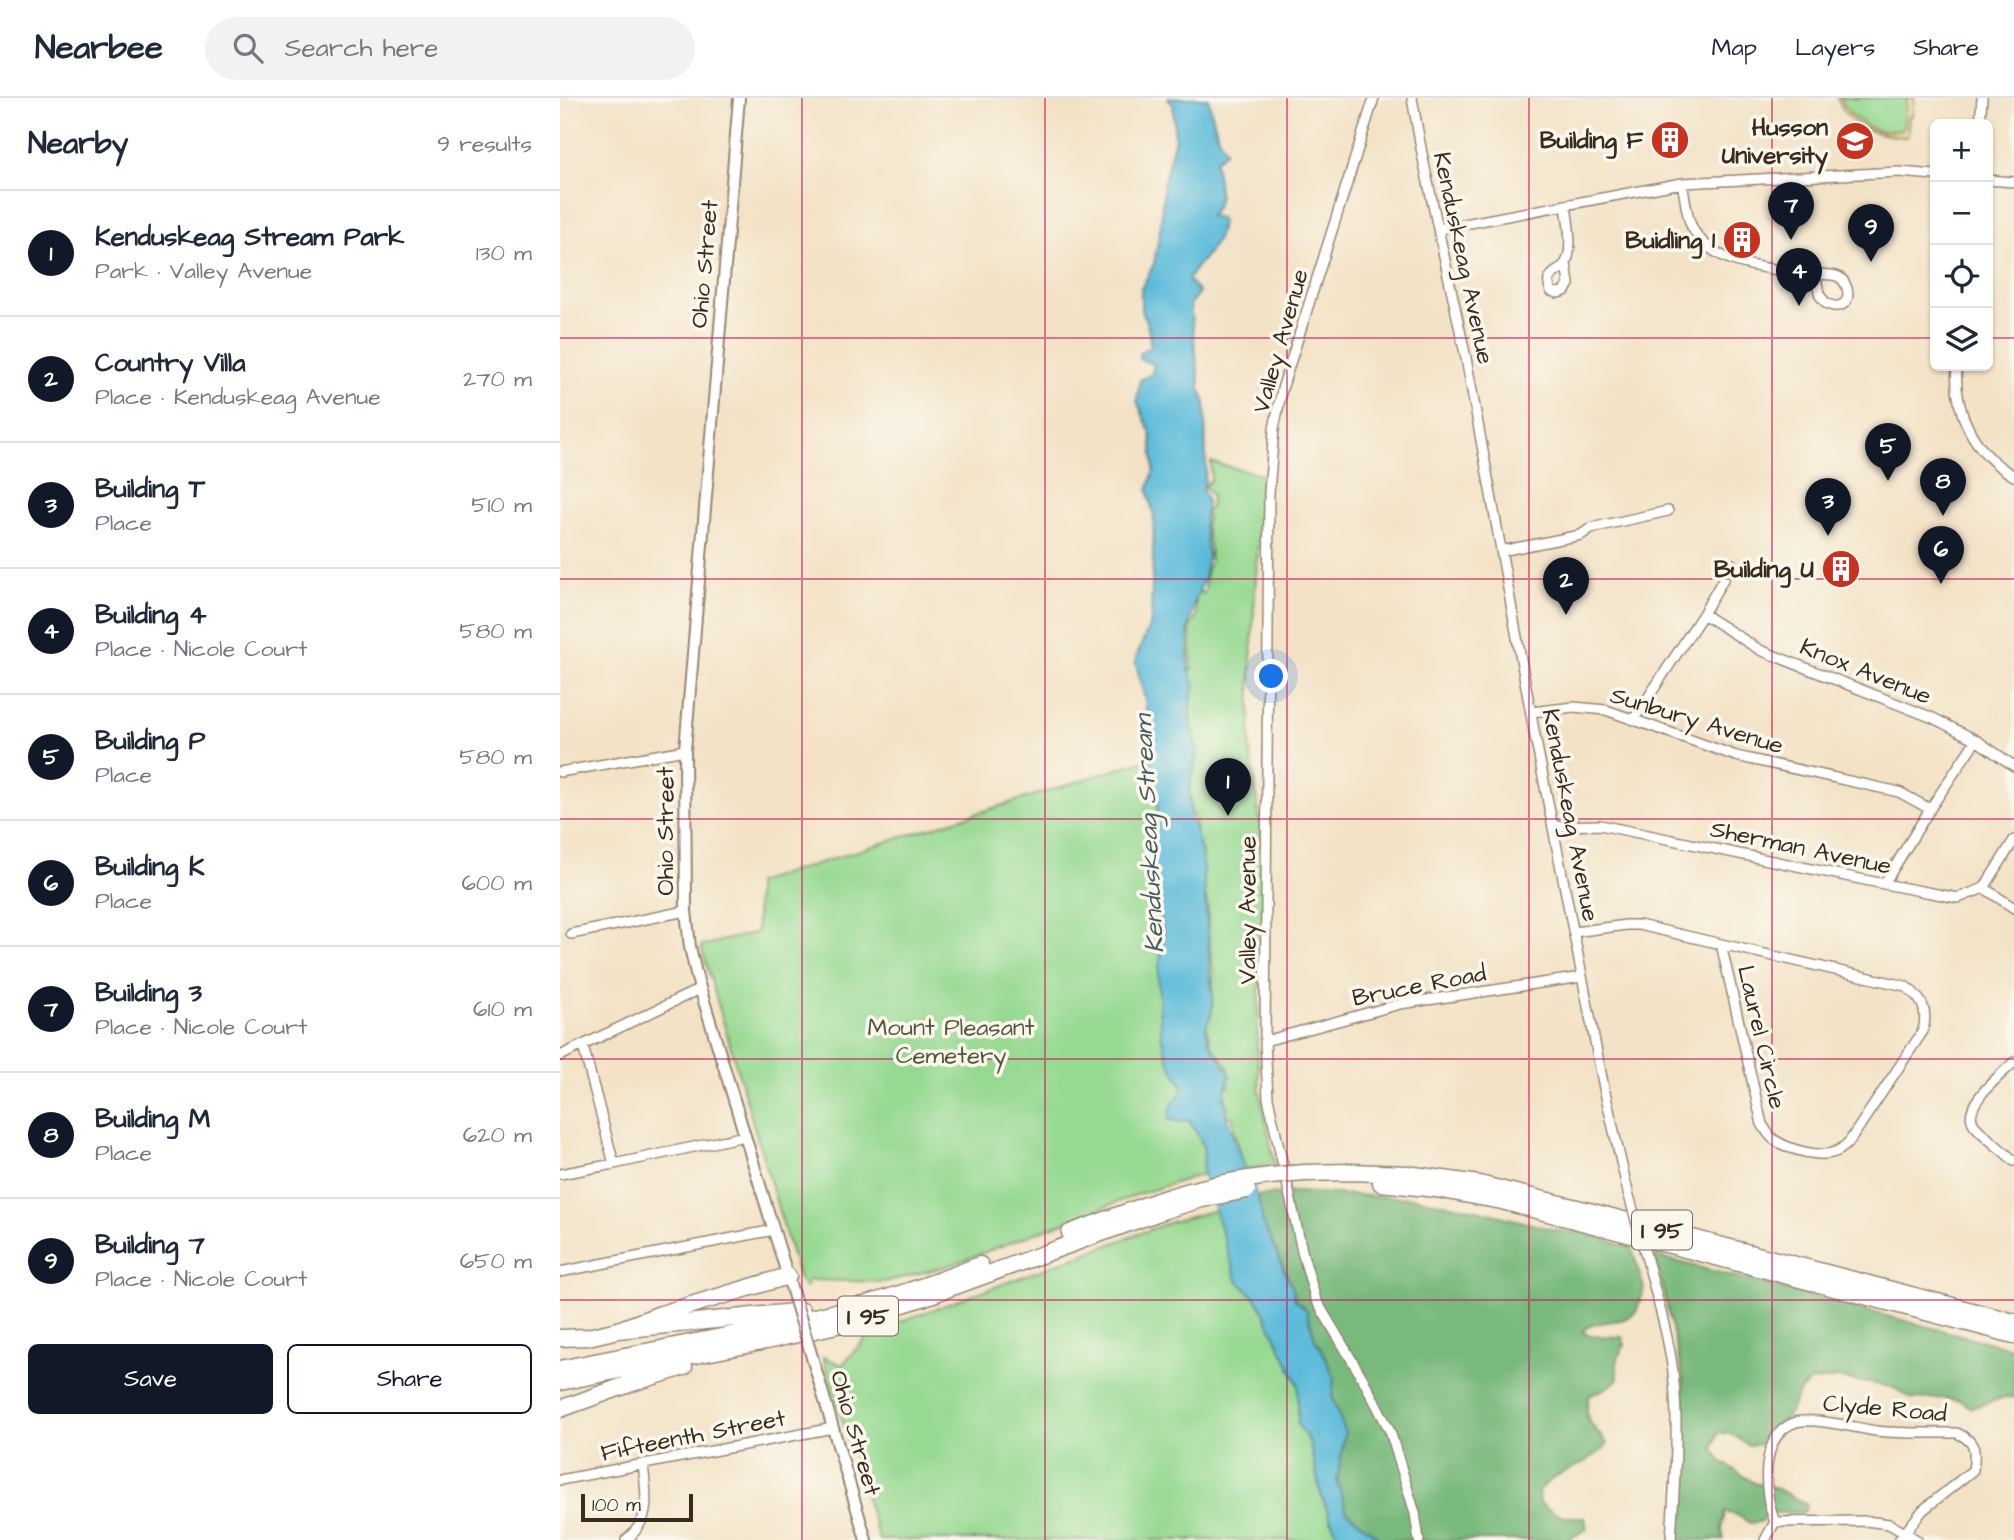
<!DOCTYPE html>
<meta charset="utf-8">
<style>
:root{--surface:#fff;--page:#f2f2f3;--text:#1f2937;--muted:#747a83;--line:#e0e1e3;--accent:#111827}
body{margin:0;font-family:"Architects Daughter",sans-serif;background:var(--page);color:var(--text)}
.controls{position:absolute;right:21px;top:21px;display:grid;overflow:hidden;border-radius:10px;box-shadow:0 2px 5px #0004}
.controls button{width:63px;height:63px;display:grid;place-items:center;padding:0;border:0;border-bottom:2px solid var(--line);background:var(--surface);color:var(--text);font:35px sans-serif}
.scale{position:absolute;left:21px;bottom:18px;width:112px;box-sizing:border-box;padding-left:7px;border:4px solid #3b2a1e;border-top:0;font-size:19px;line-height:24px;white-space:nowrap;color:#3b2a1e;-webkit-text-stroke:5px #fbf7ec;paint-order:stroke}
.you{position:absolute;left:712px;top:579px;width:24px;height:24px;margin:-18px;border:5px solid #fff;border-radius:50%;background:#1a73e8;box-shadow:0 0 0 10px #1a73e833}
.badge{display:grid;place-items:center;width:46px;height:46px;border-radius:50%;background:var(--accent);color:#fff;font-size:23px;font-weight:700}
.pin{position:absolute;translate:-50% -58px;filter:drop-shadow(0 2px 4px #0008)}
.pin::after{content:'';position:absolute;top:37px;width:24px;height:21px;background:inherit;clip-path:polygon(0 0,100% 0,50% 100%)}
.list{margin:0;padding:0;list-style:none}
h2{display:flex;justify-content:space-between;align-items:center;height:91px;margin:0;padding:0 28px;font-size:30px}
h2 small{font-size:23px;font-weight:400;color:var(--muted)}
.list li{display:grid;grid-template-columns:46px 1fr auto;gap:21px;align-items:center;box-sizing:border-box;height:126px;padding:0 28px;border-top:2px solid var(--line)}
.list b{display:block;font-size:26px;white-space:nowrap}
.list p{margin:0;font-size:23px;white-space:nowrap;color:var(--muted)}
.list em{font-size:23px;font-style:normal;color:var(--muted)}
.actions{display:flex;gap:14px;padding:21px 28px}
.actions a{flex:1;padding:16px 0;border:2px solid var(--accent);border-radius:10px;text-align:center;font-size:24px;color:var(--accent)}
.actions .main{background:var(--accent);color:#fff}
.icon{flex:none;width:38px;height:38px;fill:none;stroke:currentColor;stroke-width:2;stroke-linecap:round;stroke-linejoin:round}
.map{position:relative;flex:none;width:1454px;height:1442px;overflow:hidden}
header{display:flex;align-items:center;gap:42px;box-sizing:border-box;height:98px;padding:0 35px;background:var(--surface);border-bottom:2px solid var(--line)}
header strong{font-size:33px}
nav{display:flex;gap:38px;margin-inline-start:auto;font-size:24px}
.search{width:490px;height:63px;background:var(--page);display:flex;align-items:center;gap:18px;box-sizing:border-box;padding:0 24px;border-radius:38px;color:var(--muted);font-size:26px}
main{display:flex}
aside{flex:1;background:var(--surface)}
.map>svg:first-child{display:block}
</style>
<header>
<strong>Nearbee</strong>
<div class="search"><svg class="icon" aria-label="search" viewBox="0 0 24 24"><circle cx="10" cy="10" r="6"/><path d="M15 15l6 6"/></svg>Search here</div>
<nav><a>Map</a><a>Layers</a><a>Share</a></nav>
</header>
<main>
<aside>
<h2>Nearby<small>9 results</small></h2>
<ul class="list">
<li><span class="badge">1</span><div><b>Kenduskeag Stream Park</b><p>Park · Valley Avenue</p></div><em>130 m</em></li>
<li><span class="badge">2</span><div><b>Country Villa</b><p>Place · Kenduskeag Avenue</p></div><em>270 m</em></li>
<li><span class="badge">3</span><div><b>Building T</b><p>Place</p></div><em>510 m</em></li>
<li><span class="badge">4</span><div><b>Building 4</b><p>Place · Nicole Court</p></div><em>580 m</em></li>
<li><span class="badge">5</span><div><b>Building P</b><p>Place</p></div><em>580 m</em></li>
<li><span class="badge">6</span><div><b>Building K</b><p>Place</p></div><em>600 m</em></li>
<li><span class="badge">7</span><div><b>Building 3</b><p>Place · Nicole Court</p></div><em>610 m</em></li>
<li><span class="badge">8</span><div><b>Building M</b><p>Place</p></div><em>620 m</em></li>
<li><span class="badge">9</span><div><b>Building 7</b><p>Place · Nicole Court</p></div><em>650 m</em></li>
</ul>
<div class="actions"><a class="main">Save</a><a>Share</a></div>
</aside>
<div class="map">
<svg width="1454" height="1442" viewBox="0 0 1454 1442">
<rect width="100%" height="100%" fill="#fbf7ec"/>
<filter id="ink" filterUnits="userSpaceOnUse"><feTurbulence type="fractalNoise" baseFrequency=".0143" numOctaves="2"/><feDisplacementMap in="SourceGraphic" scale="14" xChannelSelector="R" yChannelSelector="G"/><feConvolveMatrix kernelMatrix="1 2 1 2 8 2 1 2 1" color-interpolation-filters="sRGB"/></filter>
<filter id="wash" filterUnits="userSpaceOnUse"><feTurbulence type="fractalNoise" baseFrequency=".00686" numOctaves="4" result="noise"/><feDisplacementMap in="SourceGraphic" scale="28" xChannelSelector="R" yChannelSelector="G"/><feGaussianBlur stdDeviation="1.57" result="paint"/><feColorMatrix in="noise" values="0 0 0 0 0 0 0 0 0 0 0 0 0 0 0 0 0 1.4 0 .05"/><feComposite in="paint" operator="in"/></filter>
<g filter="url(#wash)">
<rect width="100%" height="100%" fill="#f3e2c6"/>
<path fill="#96d991" stroke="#688258" stroke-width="2" d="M1277,0H1351L1347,39C1314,36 1292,33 1277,0Z
M651,364L702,377L691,561L690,650L702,739L704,791L697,945L700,995L715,1067L685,1071L674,1032L673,1019L667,1018L666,1016C672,1008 664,1000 663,992L669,988L667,972H669C666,961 659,958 653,950C650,945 648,935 647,929L644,928L650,899L653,895V874L648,835V810L642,780V755L635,737L636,717L632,716L631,720L629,717L631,713L630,709L631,702L628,697L630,696L629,685L631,684L629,678L634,674L633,670L639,651L636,647L630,617L633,586L630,574L632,569L630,530L636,518V498L640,493L643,496L645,494L646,476L650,464V450L645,426L648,421L646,414L650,410L652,395H648L645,387L651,382Z
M589,661L598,708L593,741L595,796L604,835L598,878L609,963L624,991L612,1007L619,1024L629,1022C634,1031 643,1042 644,1053C644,1061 642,1068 643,1076L579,1096L388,1168L325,1184L249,1182L246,1190L239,1181L141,848L197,834L196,785Z
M656,1112L677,1182L699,1204L738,1286V1326L750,1345L760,1393L779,1442H319L263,1259L282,1267L312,1234L608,1125Z"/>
<path fill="#78b97b" stroke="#5a724c" stroke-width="2" d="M735,1094L854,1100L917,1112L999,1133L1023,1135L1072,1150L1084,1191L1076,1214C1071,1217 1066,1221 1060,1222C1047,1225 1031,1223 1022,1234L1032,1238L1062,1239L1065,1247C1056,1258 1056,1268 1058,1281L1050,1288L1029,1298C1022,1326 1033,1326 1047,1346C1038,1359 1013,1370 998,1377C992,1380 986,1386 980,1391L979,1404C987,1411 996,1418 1007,1419C1014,1420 1018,1418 1025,1420L1027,1431L1007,1442H818L816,1437L787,1414L777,1383L785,1334L772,1299L774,1279L762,1252L756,1244L746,1211L735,1202L733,1191L703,1125L697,1098Z
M1095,1158L1454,1251V1299L1439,1301L1412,1310L1399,1302L1381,1300L1353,1301L1332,1289L1316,1286L1278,1280L1249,1284L1240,1293L1227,1319L1215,1327L1202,1346L1188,1347L1170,1335H1158L1153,1351L1161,1363L1194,1385L1218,1391L1247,1407L1244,1414L1211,1415L1200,1424L1190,1425L1177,1417L1165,1414L1162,1432L1164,1442H1118L1124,1316L1123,1279Z"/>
<path fill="#eeda9e" stroke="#94825e" stroke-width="2" d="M1277,0H1280C1291,24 1317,39 1343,31L1347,0H1354L1352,18H1349L1347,39C1315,36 1290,33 1277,0Z"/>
<path fill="#5bbbda" stroke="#4b727c" stroke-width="2" d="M608,0H648L658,39L666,53L655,63C657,84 665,100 650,118L661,120C662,148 640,160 628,182L639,194L630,206L640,291L645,305L646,371L643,394L647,403L644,427L648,457L644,481L635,502L628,532L629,572L635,588L630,606V627L637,654L629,689L630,714L642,757L651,886C653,897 654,909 650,920C648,925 646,926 646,931C647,949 663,961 670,977L664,997L667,1020L684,1069L689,1075L700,1108L703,1125L733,1191L735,1202L746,1211L756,1244L762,1252L774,1279L772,1299L785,1334L777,1383L787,1414L816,1437L818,1442H779L760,1393L750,1345L738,1326V1286L699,1204L677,1182L643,1076C642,1068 644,1061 644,1053C643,1042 634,1031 629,1022L619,1024L608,1021L612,1007L624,990L609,963L601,937L598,878L604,835L595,796L593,741L598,708L585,632L586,605L575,562L591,524L594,419L588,392L594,372L591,336L577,303L580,282L592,276L594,266L580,261V255L591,248L587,224L581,210V191L594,166L601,127L604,83L615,40L613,7Z"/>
</g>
<g filter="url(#ink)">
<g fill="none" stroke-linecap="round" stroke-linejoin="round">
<g stroke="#978672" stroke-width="12">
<path id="minor" d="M814,0L722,291L714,331L709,395L705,943L708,1000L743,1157L756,1202L803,1281L830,1333L855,1415L859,1442
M852,0L863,61L906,260L975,638L1044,990L1068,1094
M1420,26L1422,0
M1428,82L1454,84
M1122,85C1125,98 1126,115 1131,127C1150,169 1209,170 1246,176C1256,177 1270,175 1279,179C1289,185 1293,206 1278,208C1274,209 1270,207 1267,206L1260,198L1255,177
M1006,108C1008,123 1014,153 1005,166C997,177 983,175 991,193L998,195L1005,193L1009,186L1006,165
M878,131L1122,85L1339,74L1375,77
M1397,268C1393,314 1414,355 1454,378
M941,453L1021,437L1031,430L1108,413
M1143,516L1200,552L1373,620L1416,642L1454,668
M971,614L1014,609L1046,612L1176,658L1339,694L1370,711
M1074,621L1143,516L1172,466
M0,674L125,652
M993,728L1040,727L1324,786L1398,800L1424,790L1454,742
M1324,786L1370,711L1416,642
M1424,790L1454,810
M1014,834L1066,827H1079L1161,846
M11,836L126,813
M1161,846L1345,888C1363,901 1368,912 1363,933L1289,1044C1285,1048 1281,1052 1275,1054C1259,1060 1231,1052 1216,1043C1209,1039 1206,1032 1202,1026Z
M705,943L840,906L1022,879
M23,948L54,1066
M0,958L140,891
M1454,964C1441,977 1403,1006 1413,1025C1418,1034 1445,1054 1454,1063
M0,1076L54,1066L185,1038
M1089,1169C1099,1208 1111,1246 1114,1285C1119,1338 1114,1390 1111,1442
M0,1174L214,1132
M0,1382L273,1330
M1215,1424C1203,1395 1199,1336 1236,1324C1253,1319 1297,1330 1316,1333C1343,1336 1370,1335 1397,1335C1416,1344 1416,1352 1413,1372L1363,1412L1339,1442
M1215,1424L1306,1423L1329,1426L1357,1442
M66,1442C93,1420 86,1398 83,1366
M1205,1442L1215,1424"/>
</g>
<g stroke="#978672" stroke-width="14">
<path id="tertiary" d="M179,0L125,652L126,813L130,849L137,880L234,1199
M252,1259L306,1442"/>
</g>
<g stroke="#978672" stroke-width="19">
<path id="motorway" d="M745,1075L790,1074L847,1076L919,1086L1025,1112L1454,1224
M821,1085L876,1091L942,1103L1454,1237
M510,1135L600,1102
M58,1232L242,1213
M0,1240L28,1239L58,1232L101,1216L228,1178
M0,1271C101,1250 204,1233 304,1207C343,1196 382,1182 420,1167
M0,1284L211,1242L281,1226L362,1200L605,1112
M0,1311L72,1285L124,1269"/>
</g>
<use href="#minor" stroke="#fff" stroke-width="9"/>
<use href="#tertiary" stroke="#fff" stroke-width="10"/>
<use href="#motorway" stroke="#fff" stroke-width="16"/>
<g stroke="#978672" stroke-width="12" stroke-linecap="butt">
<path id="minor-bridge" d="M1068,1094L1089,1169"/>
</g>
<g stroke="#978672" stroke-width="14" stroke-linecap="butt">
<path id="tertiary-bridge" d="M234,1199L252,1259"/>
</g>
<g stroke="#978672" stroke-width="19" stroke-linecap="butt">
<path id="motorway-bridge" d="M600,1102C647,1086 695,1078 745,1075
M605,1112L642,1101L687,1092"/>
</g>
<use href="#minor-bridge" stroke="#fff" stroke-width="9"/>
<use href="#tertiary-bridge" stroke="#fff" stroke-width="10"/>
<use href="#motorway-bridge" stroke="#fff" stroke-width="16"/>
</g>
</g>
<path fill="none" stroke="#c2185b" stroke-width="2" stroke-opacity="0.55" d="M242,0V1442M485,0V1442M727,0V1442M969,0V1442M1212,0V1442M0,240H1375M1428,240H1454M0,481H1454M0,721H1454M0,961H1454M0,1202H1454"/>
<defs>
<g id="building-disc" transform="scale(2.0125)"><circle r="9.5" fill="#c8321e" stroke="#fbf7ec"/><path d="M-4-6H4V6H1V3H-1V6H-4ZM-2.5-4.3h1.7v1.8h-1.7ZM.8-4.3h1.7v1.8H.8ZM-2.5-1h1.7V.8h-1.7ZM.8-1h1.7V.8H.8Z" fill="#fff"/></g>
<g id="university-disc" transform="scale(2.0125)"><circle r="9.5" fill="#c8321e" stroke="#fbf7ec"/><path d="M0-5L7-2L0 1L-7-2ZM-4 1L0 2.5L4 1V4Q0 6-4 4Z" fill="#fff"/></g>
</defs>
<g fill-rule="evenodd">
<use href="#building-disc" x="1110" y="42"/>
<use href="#university-disc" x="1295" y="43"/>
<use href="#building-disc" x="1182" y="142"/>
<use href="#building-disc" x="1281" y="471"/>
</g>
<g text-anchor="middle" stroke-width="7" stroke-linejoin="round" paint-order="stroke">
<g fill="#fbf7ec" stroke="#75685c" stroke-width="2">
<rect x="1072" y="1112.5" width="60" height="39" rx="5"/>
<rect x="278" y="1198.5" width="60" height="39" rx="5"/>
</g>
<g font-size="23" font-weight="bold" fill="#3b2a1e">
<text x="1102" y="1140">I 95</text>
<text x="308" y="1226">I 95</text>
</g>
<g font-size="24" font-weight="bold" fill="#3b2a1e" stroke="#fbf7ec" text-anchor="end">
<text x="1268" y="37">Husson<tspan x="1268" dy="28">University</tspan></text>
<text x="1083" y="50">Building F</text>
<text x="1155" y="150">Buidling 1</text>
<text x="1254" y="479">Building U</text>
</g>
<g font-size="24" fill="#3b2a1e" stroke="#fbf7ec">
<text transform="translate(904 160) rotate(78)" y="8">Kenduskeag Avenue</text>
<text transform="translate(144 166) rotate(-85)" y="8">Ohio Street</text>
<text transform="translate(720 243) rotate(-74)" y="8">Valley Avenue</text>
<text transform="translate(1306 573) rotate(22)" y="8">Knox Avenue</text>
<text transform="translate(1137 622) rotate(17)" y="8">Sunbury Avenue</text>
<text transform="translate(1011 717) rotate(79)" y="8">Kenduskeag Avenue</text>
<text transform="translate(105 733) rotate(-90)" y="8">Ohio Street</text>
<text transform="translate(1241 749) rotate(12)" y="8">Sherman Avenue</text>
<text transform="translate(687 812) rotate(-90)" y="8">Valley Avenue</text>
<text transform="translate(859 887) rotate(-11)" y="8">Bruce Road</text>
<text transform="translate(1202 939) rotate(77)" y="8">Laurel Circle</text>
<text transform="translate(1325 1310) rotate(5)" y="8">Clyde Road</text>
<text transform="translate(296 1335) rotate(74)" y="8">Ohio Street</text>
<text transform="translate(133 1337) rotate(-11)" y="8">Fifteenth Street</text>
</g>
<g font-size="24" fill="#52563b" stroke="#fbf7ec">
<text x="391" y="937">Mount Pleasant<tspan x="391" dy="28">Cemetery</tspan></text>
</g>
<g font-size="26" font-style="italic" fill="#465d60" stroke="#fbf7ec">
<text transform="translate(588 736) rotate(-93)" y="9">Kenduskeag Stream</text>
</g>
</g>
</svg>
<div class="controls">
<button>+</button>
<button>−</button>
<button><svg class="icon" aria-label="locate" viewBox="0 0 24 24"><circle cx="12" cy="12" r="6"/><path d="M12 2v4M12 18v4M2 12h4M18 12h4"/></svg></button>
<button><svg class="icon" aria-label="layers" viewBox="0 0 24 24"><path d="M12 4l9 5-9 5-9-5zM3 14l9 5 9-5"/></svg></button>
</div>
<div class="scale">100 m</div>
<div class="you"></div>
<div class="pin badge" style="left:668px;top:718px">1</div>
<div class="pin badge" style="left:1006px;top:517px">2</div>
<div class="pin badge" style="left:1268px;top:438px">3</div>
<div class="pin badge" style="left:1239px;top:208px">4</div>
<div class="pin badge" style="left:1328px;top:383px">5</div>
<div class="pin badge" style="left:1381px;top:486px">6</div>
<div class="pin badge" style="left:1231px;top:142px">7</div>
<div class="pin badge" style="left:1383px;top:418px">8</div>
<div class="pin badge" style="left:1311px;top:164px">9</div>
</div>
</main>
